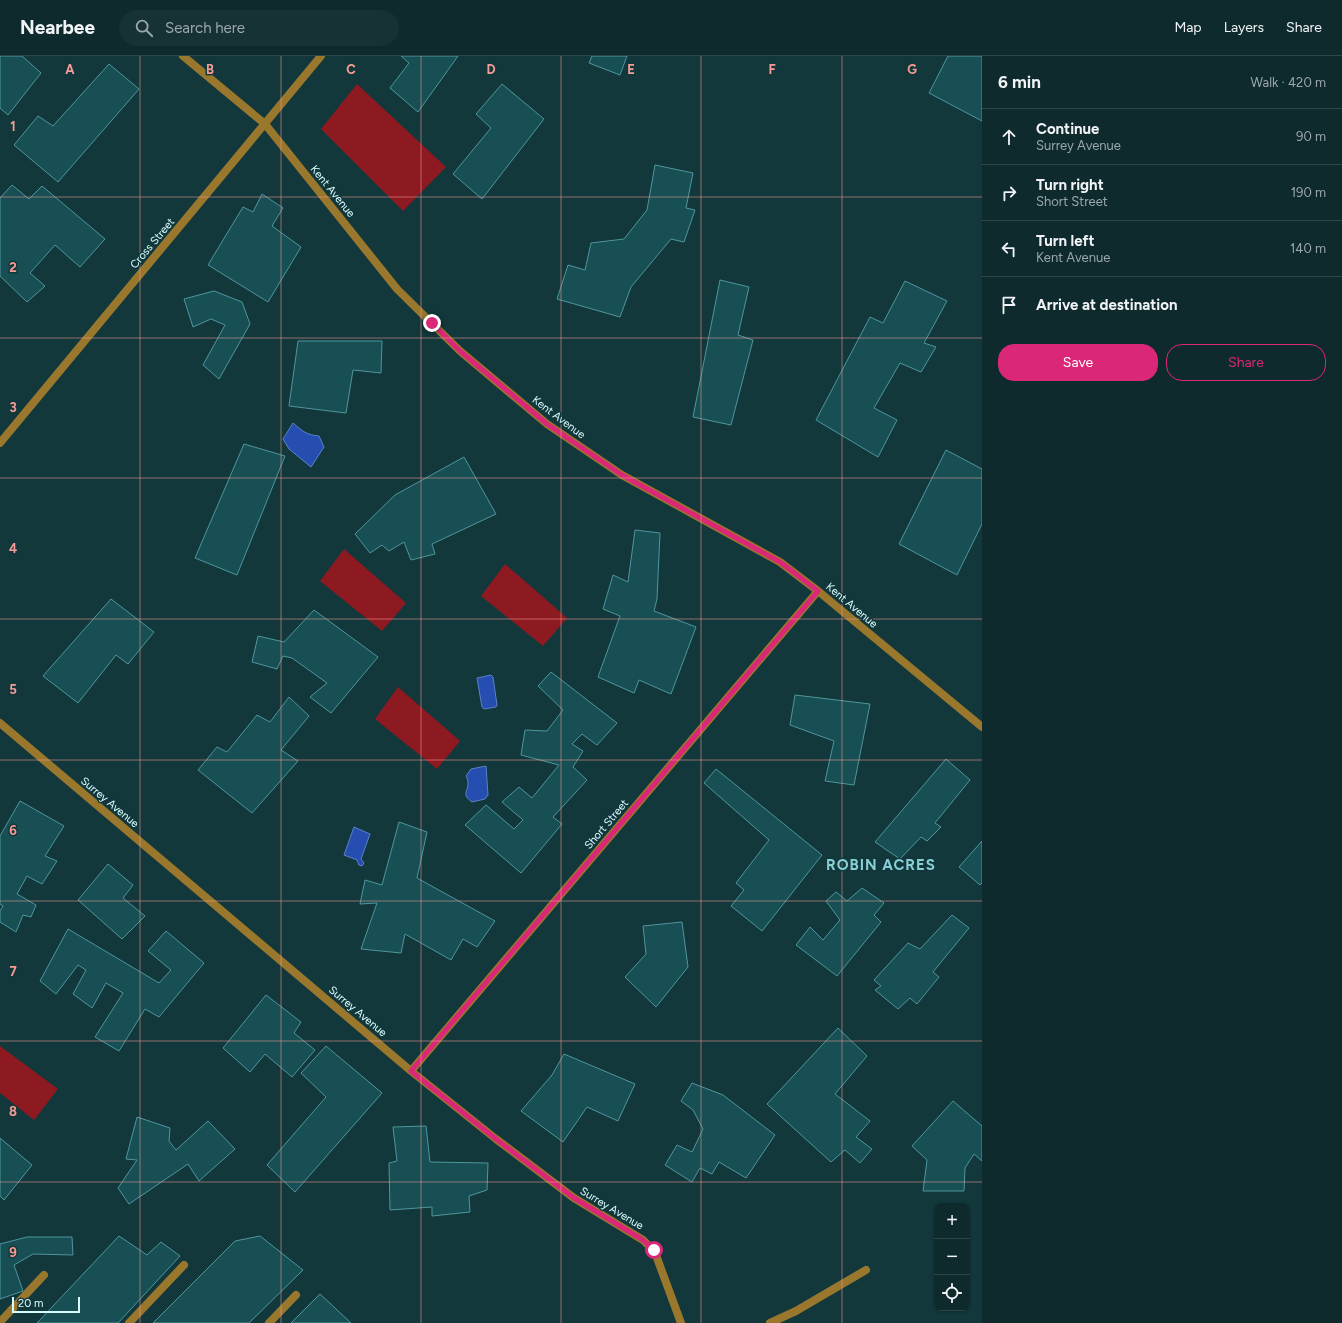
<!DOCTYPE html>
<meta charset="utf-8">
<style>
:root{--surface:#0e2a2d;--page:#173235;--text:#f1f3f6;--muted:#9ba7aa;--line:#2e4649;--accent:#db2777}
body{margin:0;font-family:Figtree,sans-serif;background:var(--page);color:var(--text)}
.controls{position:absolute;right:12px;bottom:12px;display:grid;overflow:hidden;border-radius:8px;box-shadow:0 1px 3px #0004}
.controls button{width:36px;height:36px;display:grid;place-items:center;padding:0;border:0;border-bottom:1px solid var(--line);background:var(--surface);color:var(--text);font:20px sans-serif}
.scale{position:absolute;left:12px;bottom:10px;width:68px;box-sizing:border-box;padding-left:4px;border:2px solid #d9fcff;border-top:0;font-size:11px;line-height:14px;white-space:nowrap;color:#d9fcff;-webkit-text-stroke:3px #12383c;paint-order:stroke}
.stop{position:absolute;width:12px;height:12px;margin:-9px;border:3px solid #db2777;border-radius:50%;background:#fff}
.stop.end{background:#db2777;border-color:#fff;box-shadow:0 1px 4px #0008}
.list{margin:0;padding:0;list-style:none}
h2{display:flex;justify-content:space-between;align-items:center;height:52px;margin:0;padding:0 16px;font-size:17px}
h2 small{font-size:13px;font-weight:400;color:var(--muted)}
.list li{display:grid;grid-template-columns:26px 1fr auto;gap:12px;align-items:center;box-sizing:border-box;height:56px;padding:0 16px;border-top:1px solid var(--line)}
.list b{display:block;font-size:15px;white-space:nowrap}
.list p{margin:0;font-size:13px;white-space:nowrap;color:var(--muted)}
.list em{font-size:13px;font-style:normal;color:var(--muted)}
.actions{display:flex;gap:8px;padding:12px 16px}
.actions a{flex:1;padding:9px 0;border:1px solid var(--accent);border-radius:16px;text-align:center;font-size:14px;color:var(--accent)}
.actions .main{background:var(--accent);color:#fff}
.icon{flex:none;width:22px;height:22px;fill:none;stroke:currentColor;stroke-width:2;stroke-linecap:round;stroke-linejoin:round}
.map{position:relative;flex:none;width:982px;height:1267px;overflow:hidden}
header{display:flex;align-items:center;gap:24px;box-sizing:border-box;height:56px;padding:0 20px;background:var(--surface);border-bottom:1px solid var(--line)}
header strong{font-size:19px}
nav{display:flex;gap:22px;margin-inline-start:auto;font-size:14px}
.search{width:280px;height:36px;background:var(--page);display:flex;align-items:center;gap:10px;box-sizing:border-box;padding:0 14px;border-radius:22px;color:var(--muted);font-size:15px}
main{display:flex}
aside{flex:1;background:var(--surface)}
.map>svg:first-child{display:block}
</style>
<header>
<strong>Nearbee</strong>
<div class="search"><svg class="icon" aria-label="search" viewBox="0 0 24 24"><circle cx="10" cy="10" r="6"/><path d="M15 15l6 6"/></svg>Search here</div>
<nav><a>Map</a><a>Layers</a><a>Share</a></nav>
</header>
<main>
<div class="map">
<svg width="982" height="1267" viewBox="0 0 982 1267">
<rect width="100%" height="100%" fill="#12383c"/>
<path fill="#8e1a21" d="M357,28L446,111L403,155L321,73Z
M344,493L406,547L382,575L320,525Z
M505,508L567,562L543,590L481,540Z
M398,631L460,685L437,713L375,663Z
M0,990L58,1033L34,1064L0,1037Z"/>
<path fill="#254eb0" stroke="#5b82c8" d="M293,367C302,375 307,379 319,380L324,391L311,411L289,393L283,383Z
M491,619L493,621L497,649L496,651L484,653L482,651L477,622Z
M486,710L488,739L485,743L472,746C461,738 468,736 468,727C468,724 467,722 466,720L471,713Z
M354,771L370,778L361,803L364,807L362,810L359,809L357,804L344,799Z"/>
<path fill="#174f54" stroke="#4f969d" d="M0,0H22L41,17L8,59L0,52Z
M401,0H458L418,56L390,32L409,7Z
M592,0H627L620,19L589,7Z
M948,0H982V65L929,37Z
M109,8L139,33L58,126L14,89L38,60L53,70Z
M502,28L544,63L482,143L453,118L491,72L476,58Z
M655,109L693,117L686,152L695,154L684,186L671,183L631,231L620,261L557,243L568,209L585,214L591,187L624,183L647,154Z
M12,129L29,143L42,130L105,183L80,211L55,189L30,217L45,230L27,246L0,220V142Z
M262,138L283,152L272,170L301,191L268,246L208,209L243,151L253,156Z
M720,224L749,231L738,279L753,284L731,369L693,361Z
M905,225L947,245L924,287L936,291L921,316L900,307L874,352L897,364L878,401L816,364L870,261L883,267Z
M214,235L242,246L250,268L219,323L203,309L225,269L211,263L193,271L184,243Z
M298,285H382L381,317L353,314L346,357L289,350Z
M244,388L285,400L237,519L195,502Z
M946,394L982,413V468L957,519L899,488Z
M464,401L496,458L432,488L435,498L411,504L404,486L389,495L382,489L370,497L355,478L395,439Z
M635,474L660,477L657,543L654,555L696,571L671,638L639,624L634,637L598,621L620,560L603,553L613,519L628,526Z
M111,543L154,576L128,608L116,599L78,647L43,620Z
M314,554L378,601L331,657L310,641L327,627L292,602L283,600L277,613L252,606L258,580L284,586Z
M551,616L617,667L597,689L582,678L572,688L583,695L573,711L587,724L553,761L562,768L521,817L465,769L486,749L514,773L523,764L502,746L519,731L532,742L559,709L521,699L525,674L547,675L563,654L538,630Z
M795,639L870,648L854,729L825,725L834,685L790,669Z
M289,641L309,660L281,694L298,705L252,757L198,714L217,691L227,696L257,659L270,666Z
M946,703L970,724L935,767L941,771L927,785L921,781L900,803L875,786Z
M716,713L822,799L762,875L731,850L744,834L736,827L769,784L704,727Z
M20,745L64,770L45,800L57,805L42,828L27,820L17,838L36,849L31,861L23,859L16,876L0,866V855L3,850L0,848V780Z
M399,766L427,776L417,822L495,865L477,891L463,883L451,904L405,878L401,897L361,893L377,847L360,848L365,824L382,829Z
M982,785V827L980,829L959,811Z
M108,808L133,829L123,842L145,860L122,883L78,844Z
M862,832L884,847L874,859L881,866L837,920L796,889L810,871L823,884L840,864L826,845L836,836L847,845Z
M952,859L969,872L933,916L939,921L917,948L910,942L898,953L875,934L881,930L874,924L908,887L920,893Z
M682,866L688,911L656,951L625,921L646,898L643,870Z
M68,873L159,927L171,914L148,895L166,875L204,907L159,961L145,953L119,995L95,981L123,937L106,927L92,952L73,938L86,914L78,909L56,938L40,925Z
M266,939L301,966L294,977L315,994L292,1021L265,998L250,1016L223,992Z
M838,972L867,1000L835,1038L870,1065L856,1081L872,1093L860,1107L845,1094L831,1106L767,1048Z
M326,990L382,1037L295,1136L267,1109L326,1041L301,1017Z
M564,998L635,1028L618,1065L587,1051L563,1086L521,1055L552,1019Z
M692,1027L723,1039L775,1079L746,1122L719,1106L712,1118L700,1112L692,1126L665,1109L677,1089L692,1096L703,1073L693,1054L681,1045Z
M953,1045L982,1070V1105L974,1098L965,1112L964,1135H923L927,1104L912,1090Z
M137,1061L170,1072L169,1085L176,1094L208,1065L235,1093L199,1125L188,1108L129,1148L118,1132L137,1104L126,1103Z
M426,1070L430,1106L488,1107L487,1134L469,1140L470,1156L432,1160V1151L390,1154L389,1107L397,1105L393,1071Z
M0,1082L32,1109L4,1144L0,1140Z
M119,1180L147,1199L161,1186L180,1200L118,1267H37Z
M260,1180L303,1214L249,1267H153L235,1185Z
M27,1181H72L73,1199L33,1198L14,1209L23,1235L0,1243V1188Z
M320,1238L351,1267H291Z"/>
<g fill="none" stroke-linecap="round" stroke-linejoin="round">
<path stroke="#99772d" stroke-width="8" d="M0,1266L44,1219
M129,1267L184,1209
M269,1267L296,1239"/>
<path stroke="#99772d" stroke-width="8" d="M183,0L265,68L397,233L460,295L547,368L622,419L780,506L818,535L982,671
M0,387L321,0
M0,667L411,1015L496,1083L574,1142L643,1184L654,1195L657,1202L681,1267
M411,1015L818,535
M770,1267L796,1255L866,1214"/>
</g>
<g fill="none" stroke-linecap="round" stroke-linejoin="round">
<path stroke="#db2777" stroke-width="5" d="M432,267L460,295L547,368L622,419L780,506L818,535L411,1015L496,1083L574,1142L643,1184L654,1194"/>
</g>
<path fill="none" stroke="#f59c96" stroke-width="1" stroke-opacity="0.55" d="M140,0V1267M281,0V1267M421,0V1267M561,0V1267M701,0V1267M842,0V1267M0,141H982M0,282H982M0,422H982M0,563H982M0,704H982M0,845H982M0,985H982M0,1126H982"/>
<g text-anchor="middle" stroke-width="3" stroke-linejoin="round" paint-order="stroke">
<g font-size="11" fill="#d9fcff" stroke="#12383c">
<text transform="translate(333 135) rotate(51)" y="4">Kent Avenue</text>
<text transform="translate(152 187) rotate(-50)" y="4">Cross Street</text>
<text transform="translate(559 361) rotate(37)" y="4">Kent Avenue</text>
<text transform="translate(852 549) rotate(40)" y="4">Kent Avenue</text>
<text transform="translate(110 746) rotate(40)" y="4">Surrey Avenue</text>
<text transform="translate(606 768) rotate(-50)" y="4">Short Street</text>
<text transform="translate(358 955) rotate(40)" y="4">Surrey Avenue</text>
<text transform="translate(612 1152) rotate(31)" y="4">Surrey Avenue</text>
</g>
<g font-size="15" font-weight="bold" letter-spacing="1" fill="#87ced5" stroke="#12383c">
<text x="881" y="814">ROBIN ACRES</text>
</g>
</g>
<g font-size="13" text-anchor="middle" font-weight="bold" fill="#f59c96" stroke="#12383c" stroke-width="3" stroke-linejoin="round" paint-order="stroke">
<text x="70" y="18">A</text>
<text x="210" y="18">B</text>
<text x="351" y="18">C</text>
<text x="491" y="18">D</text>
<text x="631" y="18">E</text>
<text x="772" y="18">F</text>
<text x="912" y="18">G</text>
<text x="13" y="75">1</text>
<text x="13" y="216">2</text>
<text x="13" y="356">3</text>
<text x="13" y="497">4</text>
<text x="13" y="638">5</text>
<text x="13" y="779">6</text>
<text x="13" y="920">7</text>
<text x="13" y="1060">8</text>
<text x="13" y="1201">9</text>
</g>
</svg>
<div class="controls">
<button>+</button>
<button>−</button>
<button><svg class="icon" aria-label="locate" viewBox="0 0 24 24"><circle cx="12" cy="12" r="6"/><path d="M12 2v4M12 18v4M2 12h4M18 12h4"/></svg></button>
</div>
<div class="scale">20 m</div>
<div class="stop" style="left:654px;top:1194px"></div>
<div class="stop end" style="left:432px;top:267px"></div>
</div>
<aside>
<h2>6 min<small>Walk · 420 m</small></h2>
<ul class="list">
<li><svg class="icon" aria-label="ahead" viewBox="0 0 24 24"><path d="M12 20V5M6 11l6-6 6 6"/></svg><div><b>Continue</b><p>Surrey Avenue</p></div><em>90 m</em></li>
<li><svg class="icon" aria-label="right" viewBox="0 0 24 24"><path d="M7 20v-9h11M14 6l5 5-5 5"/></svg><div><b>Turn right</b><p>Short Street</p></div><em>190 m</em></li>
<li><svg class="icon" aria-label="left" viewBox="0 0 24 24"><path d="M17 20v-9H6M10 6l-5 5 5 5"/></svg><div><b>Turn left</b><p>Kent Avenue</p></div><em>140 m</em></li>
<li><svg class="icon" aria-label="arrive" viewBox="0 0 24 24"><path d="M6 21V4h12l-3 4 3 4H6"/></svg><div><b>Arrive at destination</b></div></li>
</ul>
<div class="actions"><a class="main">Save</a><a>Share</a></div>
</aside>
</main>
